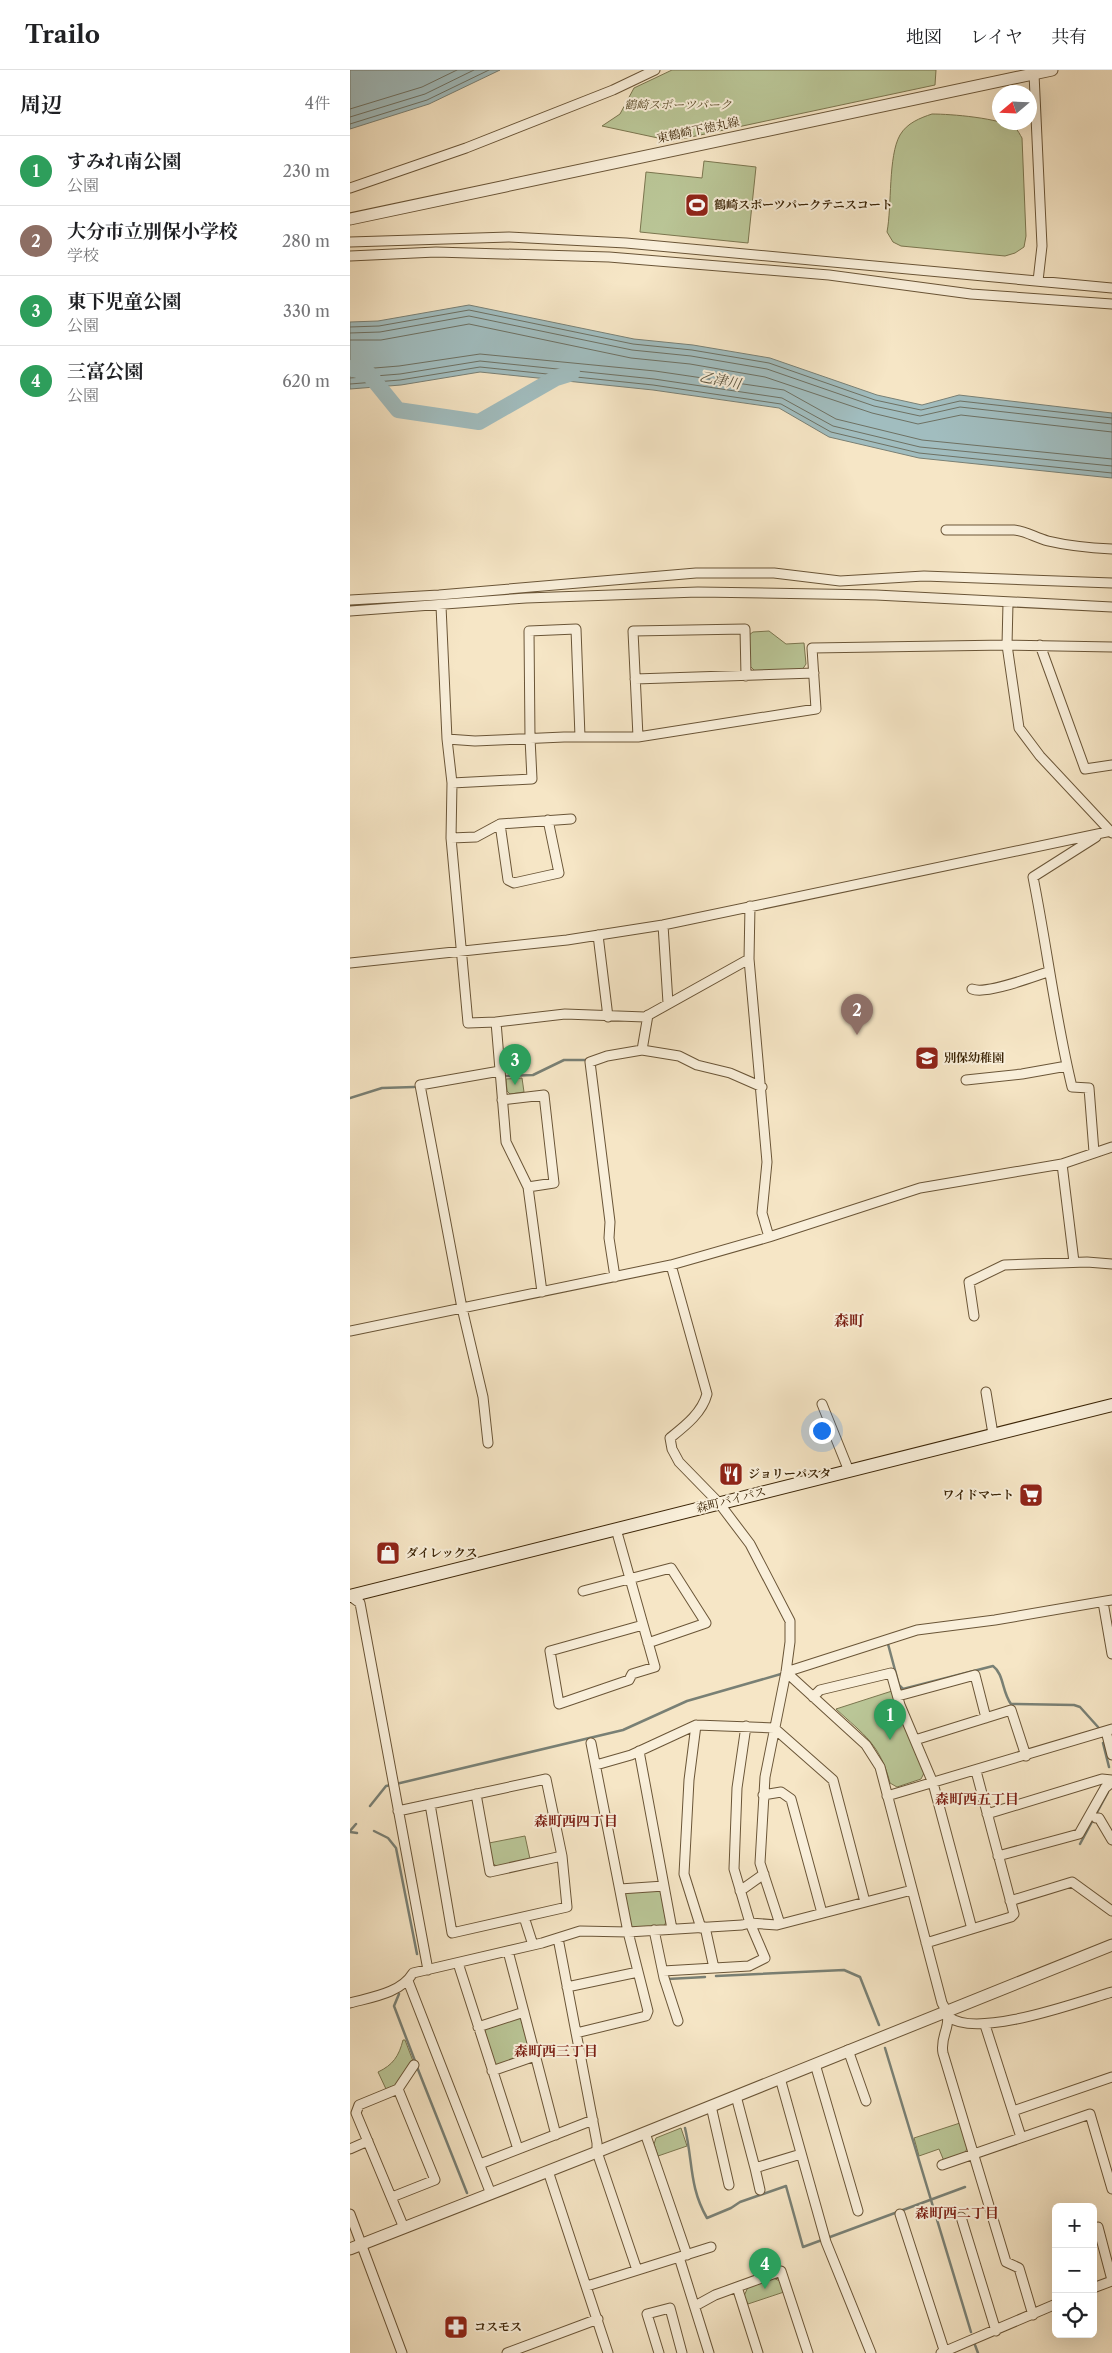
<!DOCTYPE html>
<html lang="ja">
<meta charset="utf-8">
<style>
:root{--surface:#fff;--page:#f2f2f2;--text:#202124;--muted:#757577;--line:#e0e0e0;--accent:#111827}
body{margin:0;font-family:"Libre Caslon Text","Noto Serif JP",serif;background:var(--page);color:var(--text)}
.controls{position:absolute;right:15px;bottom:15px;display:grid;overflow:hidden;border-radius:8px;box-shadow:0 5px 20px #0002}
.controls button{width:45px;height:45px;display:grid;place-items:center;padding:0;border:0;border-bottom:1px solid var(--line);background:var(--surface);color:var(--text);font:25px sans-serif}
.compass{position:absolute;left:642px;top:15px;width:45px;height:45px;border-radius:50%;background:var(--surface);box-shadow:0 5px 20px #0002;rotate:251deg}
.you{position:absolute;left:471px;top:1360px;width:18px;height:18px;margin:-12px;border:4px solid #fff;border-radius:50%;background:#1a73e8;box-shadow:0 0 0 8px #1a73e833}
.badge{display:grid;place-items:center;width:32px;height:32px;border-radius:50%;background:var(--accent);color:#fff;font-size:16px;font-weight:700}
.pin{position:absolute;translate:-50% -41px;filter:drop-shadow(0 1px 2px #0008)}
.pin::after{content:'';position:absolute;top:26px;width:18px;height:15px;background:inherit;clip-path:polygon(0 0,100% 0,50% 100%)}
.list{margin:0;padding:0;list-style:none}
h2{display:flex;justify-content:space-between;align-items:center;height:65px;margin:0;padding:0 20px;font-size:21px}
h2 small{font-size:16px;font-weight:400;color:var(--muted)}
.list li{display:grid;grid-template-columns:32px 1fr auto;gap:15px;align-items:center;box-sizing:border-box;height:70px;padding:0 20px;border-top:1px solid var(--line)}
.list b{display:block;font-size:19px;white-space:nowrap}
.list p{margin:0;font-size:16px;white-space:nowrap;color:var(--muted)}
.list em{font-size:16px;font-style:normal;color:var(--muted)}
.icon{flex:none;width:28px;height:28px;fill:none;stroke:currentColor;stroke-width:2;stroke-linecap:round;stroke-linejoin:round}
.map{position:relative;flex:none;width:762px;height:2283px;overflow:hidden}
header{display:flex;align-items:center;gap:30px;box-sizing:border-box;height:70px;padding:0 25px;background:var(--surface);border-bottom:1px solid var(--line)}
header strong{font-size:24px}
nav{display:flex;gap:28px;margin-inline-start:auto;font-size:18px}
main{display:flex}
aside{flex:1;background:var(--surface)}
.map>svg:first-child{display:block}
</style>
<header>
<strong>Trailo</strong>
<nav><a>地図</a><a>レイヤ</a><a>共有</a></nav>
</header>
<main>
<aside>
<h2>周辺<small>4件</small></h2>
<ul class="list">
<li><span class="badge" style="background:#2e9e5b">1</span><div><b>すみれ南公園</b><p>公園</p></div><em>230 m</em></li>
<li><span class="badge" style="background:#8d6e63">2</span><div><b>大分市立別保小学校</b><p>学校</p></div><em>280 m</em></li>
<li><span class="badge" style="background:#2e9e5b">3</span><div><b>東下児童公園</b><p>公園</p></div><em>330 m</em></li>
<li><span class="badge" style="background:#2e9e5b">4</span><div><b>三富公園</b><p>公園</p></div><em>620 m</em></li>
</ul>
</aside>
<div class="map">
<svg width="762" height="2283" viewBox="0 0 762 2283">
<rect width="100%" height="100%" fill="#f6e6c6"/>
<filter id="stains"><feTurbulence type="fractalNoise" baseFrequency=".004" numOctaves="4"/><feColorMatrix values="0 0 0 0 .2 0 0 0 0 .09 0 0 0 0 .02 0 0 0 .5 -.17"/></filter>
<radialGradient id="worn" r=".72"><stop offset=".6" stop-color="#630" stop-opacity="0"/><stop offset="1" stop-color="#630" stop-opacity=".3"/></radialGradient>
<path fill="#bac697" stroke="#7b764f" d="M322,0H586L585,15L322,71L252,56L270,44L284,18Z
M582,44C601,44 650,48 665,58C668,60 670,65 672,68L676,166L674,177L665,183L655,186L551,176L543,172L537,162C542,136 538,86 550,65C557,53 570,48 582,44Z
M354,91L406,97L398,173L290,162L296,102L352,108Z
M419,561L436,574L454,573L456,594L452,600L405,601L400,596L399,565L403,562Z
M172,1008L174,1022L160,1024L157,1021L156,1009Z
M542,1621L574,1703L571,1709L547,1717L540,1713C530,1674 514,1665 486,1639Z
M175,1766L180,1789L148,1797L142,1793L139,1773Z
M306,1819L311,1822L316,1852L314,1856L281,1857L275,1824L278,1821Z
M168,1947L171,1949L180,1982L178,1986L148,1995L145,1994L135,1962L136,1958Z
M53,1970H55L63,1991L46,2015L36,2019L28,2002C43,1995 49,1986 53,1970Z
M610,2053L618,2077L614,2084L594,2091L589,2079L569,2086L564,2068Z
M331,2058L337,2076L308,2086L304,2074L306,2068Z
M423,2208L430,2211L434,2222L398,2234L394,2226L398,2217Z"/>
<path fill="#a1bdbf" stroke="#798075" d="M0,0H150L79,34L0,59Z
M119,235L284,269L343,275L420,288L527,325L572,335L609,325L762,343V408L569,388L479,367L429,338L303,320L130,302L51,315L0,319V252L28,251Z"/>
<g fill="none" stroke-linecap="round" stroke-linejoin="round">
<path stroke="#6e7163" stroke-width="1" d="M0,39L72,17L107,0
M0,47L75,24L124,0
M0,54L77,30L139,0
M0,257L29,256L119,240L283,274L342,280L419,293L525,330L571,340L610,331L762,348
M0,263L30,262L119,246L282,280L341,286L417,299L524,336L570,346L610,337L762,354
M0,270H31L119,254L281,288L340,294L415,307L522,343L568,354L611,345L762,362
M0,300L49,296L130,284L305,301L434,320L486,349L572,370L762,389
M0,308L50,304L130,291L304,309L432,328L483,356L570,377L762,396
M0,314L50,310L130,297L303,315L431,334L481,362L569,383L762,403"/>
<path stroke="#798075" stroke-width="2.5" d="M156,1006L183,1005L214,990H235
M0,1028L32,1018L64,1017
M538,1574L549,1615L553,1619L643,1596C654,1604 652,1622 661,1634L724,1635L730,1637L748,1657
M753,1673L759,1697
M46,1714L273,1660L337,1631L431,1604
M20,1736L36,1716L41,1715
M0,1761L6,1754
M24,1761L38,1768L46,1778L67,1884
M0,1762L7,1763
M730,1774L758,1722
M366,1906L494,1900L510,1907L529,1955
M318,1909L355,1907
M49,1924L44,1936L65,1991
M535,1978L621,2262
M67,1997L117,2123
M335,2058C343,2091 339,2117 357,2148L381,2138L390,2132L436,2116L453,2177L615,2117
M625,2275L628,2283"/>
<path stroke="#a1bdbf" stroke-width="16" d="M0,298L18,303L48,340L129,352L206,308L222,303"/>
<g stroke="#6a5537" stroke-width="11">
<path id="minor" d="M684,4L692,176L688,211
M0,118L116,78L263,20L305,0
M0,172L159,167L276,173L762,218
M0,186L86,182L259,187L479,205L621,224L762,234
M596,460H664C676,461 686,468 698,471C719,476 741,478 762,479
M0,530L89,525L346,503H424L490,511L574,506L762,513
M658,533L657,575L669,658L690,686L762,763
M91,536L97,669L102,713L101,768L118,953L146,952L156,1072L178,1117L192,1222
M0,541L176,528L348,522L526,525L762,537
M690,575L735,699L762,695
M285,609L464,603
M288,667L283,561L395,559L396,606
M97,669L125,671L214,667H288L466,639L462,578L657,575L762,577
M102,713L182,709L180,668L179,561L226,559L230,667
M150,754L158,810L164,813L209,803L198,750
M101,768L126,767L150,754L221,749
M400,836L399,889L417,1092L412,1143L419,1167
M313,855L318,933
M248,865L258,947
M0,893L217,870L313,855L762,761
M622,919C636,925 682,907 698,902
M146,952L215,944L295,947L399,889
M292,980L329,986L347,995L380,1003L412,1017
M616,1010L672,1004L717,996
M152,1030L194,1025L204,1113L178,1117
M744,1082L739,1018L722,1017C705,947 697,877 683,807L746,767
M712,1094L724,1192
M321,1195L357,1324C352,1343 335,1356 320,1368L322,1379L329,1392L369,1433L400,1474L440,1551V1572L436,1602L415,1707L410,1793L430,1854
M265,1207L259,1168L260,1152L240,992L257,986L292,980L298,945
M624,1246L619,1212L654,1195L737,1192L762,1194
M0,1261L321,1195L419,1167L570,1118L712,1094L762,1077
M636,1322L643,1364
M472,1334L499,1401
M138,1373L133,1327L112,1238L70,1015L150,1001
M266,1459C279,1505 292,1551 305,1597L282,1604L279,1610L209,1634L200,1581L293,1555
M233,1521L321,1498L356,1553L298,1573
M0,1526L10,1533L78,1900
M753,1532L762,1584
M436,1602L516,1675L530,1697L592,1933C606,1955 589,1963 593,1983L656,2192L669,2198L683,2245
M436,1602L567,1560L645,1550L762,1530
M548,1626L625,1605L636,1648
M463,1627L470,1620L541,1603L550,1635L583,1713L622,1859
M346,1655L339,1710L334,1804L351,1858
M756,1661L762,1685
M565,1670L661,1640L676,1686
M289,1681L322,1859
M246,1695L281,1685L346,1655L424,1658L483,1710L515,1832
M126,1724L140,1802L212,1786
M413,1725L431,1722L441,1729L472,1843
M537,1726L762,1659
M48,1741L196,1709L212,1786L217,1837L102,1863L80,1734
M637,1744L752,1709L762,1710
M746,1748H749L762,1770
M648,1786L729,1764L755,1718L762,1712
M270,1819L314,1816
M390,1821L414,1804
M660,1831L722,1812L762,1841
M174,1847L183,1875
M355,1857L364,1898
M304,1860L314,1908L328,1951
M208,1868L247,2073V2082L287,2200
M576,1873L661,1847L664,1844L626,1701
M158,1881L206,2065
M108,1893L168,2079
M313,1901L399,1896L415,1888L400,1853L384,1799L387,1718L396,1656
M58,1911L141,2124
M217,1917L288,1902
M0,1933C22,1927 51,1923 63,1903L192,1873L230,1861L278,1862L392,1855L400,1853L427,1855L562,1820
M599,1947C627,1969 728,1932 762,1922
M635,1955L671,2067
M128,1957L174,1942
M226,1963L296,1946L298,1941L278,1862L241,1673
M498,1980L516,2031
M465,1994L508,2141
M142,2001L185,1986
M430,2008L476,2172L521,2283
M48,2019L64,1995
M386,2026L405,2098L451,2084
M361,2036L379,2115
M663,2041L762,2007
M295,2063L337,2185
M0,2079L18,2071
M130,2094L243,2050
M592,2095L740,2044L762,2119
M405,2098L410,2120
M198,2101L258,2283
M42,2127L85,2110L48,2019L9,2035L6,2043L54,2158
M0,2144L52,2283
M550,2144L595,2283
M611,2147L646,2261
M748,2157L762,2210
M329,2187L359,2283
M237,2216L361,2177
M387,2217L408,2283
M743,2218L762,2211
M345,2236L365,2225L431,2201L458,2283
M157,2283L248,2249
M309,2283L297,2244L320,2238L332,2283
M591,2283L706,2234"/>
</g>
<g stroke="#6a5537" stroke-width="13">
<path id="tertiary" d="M0,149L702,0
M0,2179L247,2082L762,1875"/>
</g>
<g stroke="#3c2507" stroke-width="14">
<path id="secondary" d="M0,1526L762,1335"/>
</g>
<use href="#minor" stroke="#f9efda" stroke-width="9"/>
<use href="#tertiary" stroke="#f9efda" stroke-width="11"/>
<use href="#secondary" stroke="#f9efda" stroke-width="12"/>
</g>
<defs>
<g id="stadium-square" transform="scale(1.25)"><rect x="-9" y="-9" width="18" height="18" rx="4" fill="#8f2418" stroke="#f9efda"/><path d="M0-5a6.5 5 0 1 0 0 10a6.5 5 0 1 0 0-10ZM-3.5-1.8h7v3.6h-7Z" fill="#fff"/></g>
<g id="school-square" transform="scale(1.25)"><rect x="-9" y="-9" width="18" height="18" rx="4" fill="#8f2418" stroke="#f9efda"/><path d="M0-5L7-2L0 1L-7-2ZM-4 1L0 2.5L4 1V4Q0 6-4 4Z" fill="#fff"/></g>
<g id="restaurant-square" transform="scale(1.25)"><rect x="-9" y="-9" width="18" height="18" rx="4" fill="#8f2418" stroke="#f9efda"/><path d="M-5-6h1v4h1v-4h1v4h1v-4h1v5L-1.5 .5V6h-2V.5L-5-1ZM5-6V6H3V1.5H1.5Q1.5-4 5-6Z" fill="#fff"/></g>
<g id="supermarket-square" transform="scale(1.25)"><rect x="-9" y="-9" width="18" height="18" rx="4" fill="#8f2418" stroke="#f9efda"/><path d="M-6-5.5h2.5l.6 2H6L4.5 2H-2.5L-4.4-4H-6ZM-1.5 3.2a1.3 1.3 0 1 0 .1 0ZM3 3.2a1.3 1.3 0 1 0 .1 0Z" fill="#fff"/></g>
<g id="shop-square" transform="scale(1.25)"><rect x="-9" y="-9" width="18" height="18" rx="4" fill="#8f2418" stroke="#f9efda"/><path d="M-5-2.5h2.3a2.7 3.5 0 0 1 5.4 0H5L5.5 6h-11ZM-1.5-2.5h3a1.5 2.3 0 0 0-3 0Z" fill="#fff"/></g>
<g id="pharmacy-square" transform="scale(1.25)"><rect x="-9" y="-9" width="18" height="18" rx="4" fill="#8f2418" stroke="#f9efda"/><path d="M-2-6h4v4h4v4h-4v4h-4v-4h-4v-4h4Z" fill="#fff"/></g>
</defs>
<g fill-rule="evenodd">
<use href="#stadium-square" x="347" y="135"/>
<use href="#school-square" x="577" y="988"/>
<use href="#restaurant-square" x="381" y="1404"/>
<use href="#supermarket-square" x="681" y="1425"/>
<use href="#shop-square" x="38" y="1483"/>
<use href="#pharmacy-square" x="106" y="2257"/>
</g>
<g text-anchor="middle" stroke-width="4" stroke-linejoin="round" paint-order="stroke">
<g font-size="12" font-style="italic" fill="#5c4d2b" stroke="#f9efda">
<text x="328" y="39">鶴崎スポーツパーク</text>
</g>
<g font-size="12" fill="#3c2507" stroke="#f9efda">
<text transform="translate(348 60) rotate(-12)" y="4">東鶴崎下徳丸線</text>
<text transform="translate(381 1430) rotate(-14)" y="4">森町バイパス</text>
</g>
<g font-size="12" font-weight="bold" fill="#3c2507" stroke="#f9efda" text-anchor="start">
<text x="364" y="139">鶴崎スポーツパークテニスコート</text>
<text x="594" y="992">別保幼稚園</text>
<text x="398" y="1408">ジョリーパスタ</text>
<text x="664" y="1429" text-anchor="end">ワイドマート</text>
<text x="56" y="1487">ダイレックス</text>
<text x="124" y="2261">コスモス</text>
</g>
<g font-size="14" font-style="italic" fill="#5a533e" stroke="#f9efda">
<text transform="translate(370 310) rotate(11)" y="5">乙津川</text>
</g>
<g font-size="14" font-weight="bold" fill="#7a1f14" stroke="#f9efda">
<text x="627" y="1734">森町西五丁目</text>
<text x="226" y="1756">森町西四丁目</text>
<text x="206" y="1986">森町西三丁目</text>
<text x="607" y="2148">森町西二丁目</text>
</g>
<g font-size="15" font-weight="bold" fill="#7a1f14" stroke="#f9efda">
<text x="499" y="1256">森町</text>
</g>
</g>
<rect width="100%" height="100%" filter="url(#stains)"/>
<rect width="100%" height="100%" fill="url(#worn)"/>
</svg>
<div class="controls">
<button>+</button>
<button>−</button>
<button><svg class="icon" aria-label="locate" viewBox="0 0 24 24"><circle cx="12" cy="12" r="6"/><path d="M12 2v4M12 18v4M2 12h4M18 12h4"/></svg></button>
</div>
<svg class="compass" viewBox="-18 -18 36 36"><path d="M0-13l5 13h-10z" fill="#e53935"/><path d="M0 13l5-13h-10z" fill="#757577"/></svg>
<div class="you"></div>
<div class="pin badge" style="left:540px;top:1670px;background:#2e9e5b">1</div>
<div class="pin badge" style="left:507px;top:965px;background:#8d6e63">2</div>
<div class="pin badge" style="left:165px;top:1015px;background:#2e9e5b">3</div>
<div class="pin badge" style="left:415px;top:2219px;background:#2e9e5b">4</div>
</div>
</main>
